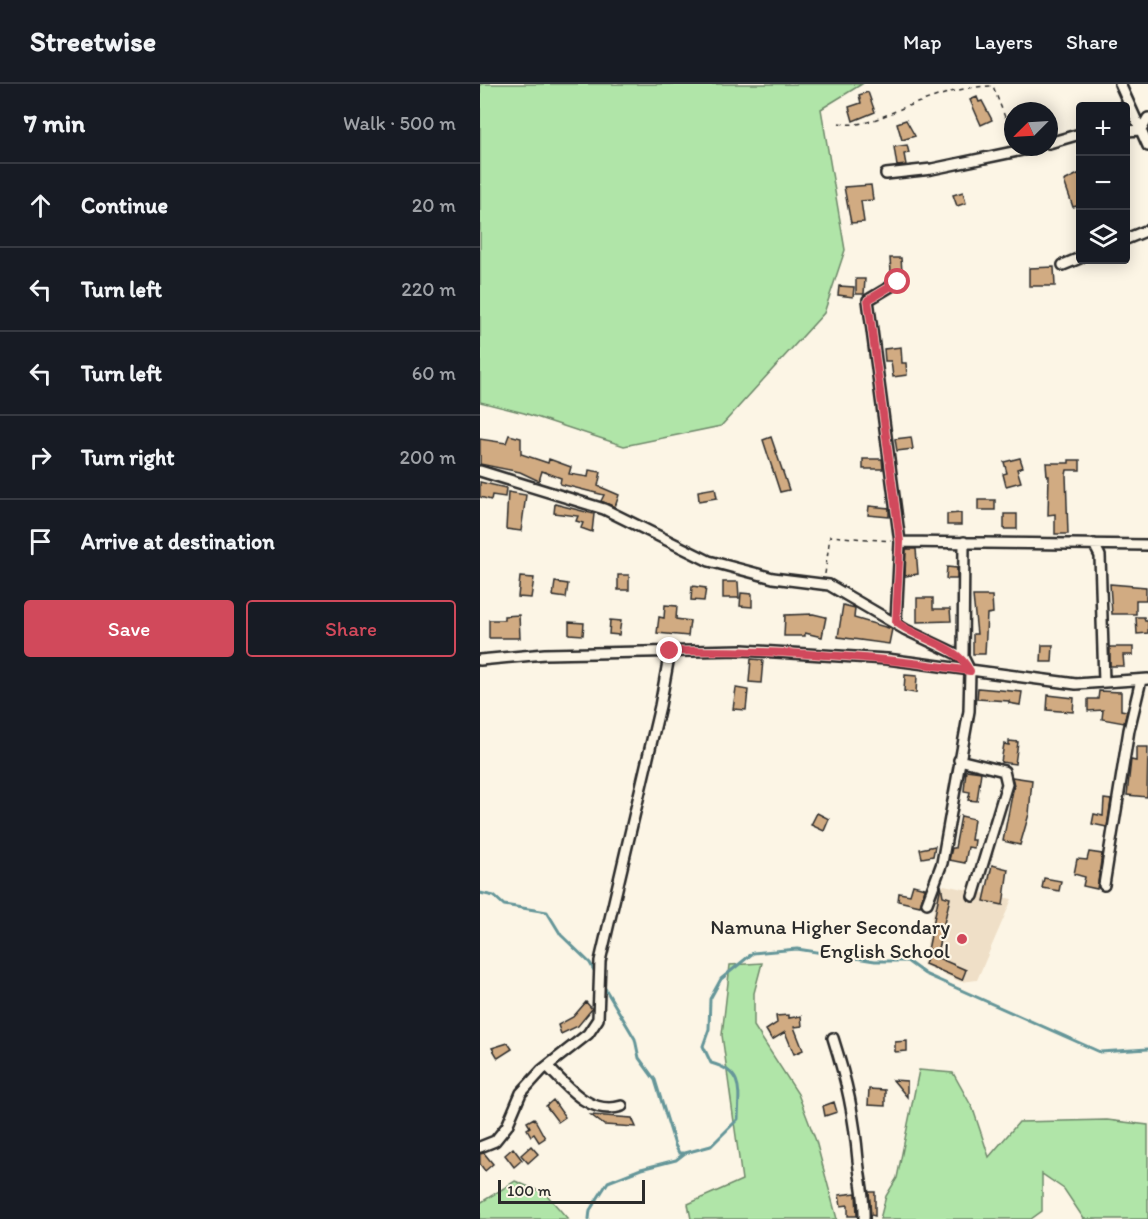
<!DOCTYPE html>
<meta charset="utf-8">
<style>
:root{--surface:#171b24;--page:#242831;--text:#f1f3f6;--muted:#9ea1a6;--line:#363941;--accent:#d1495b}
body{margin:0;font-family:Itim,sans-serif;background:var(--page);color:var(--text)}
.controls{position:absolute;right:18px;top:18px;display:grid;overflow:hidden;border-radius:6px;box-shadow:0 3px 15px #0003}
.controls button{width:54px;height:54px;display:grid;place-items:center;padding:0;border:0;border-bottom:2px solid var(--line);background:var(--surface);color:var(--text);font:30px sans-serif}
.compass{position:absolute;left:524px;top:18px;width:54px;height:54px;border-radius:50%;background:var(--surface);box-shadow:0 3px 15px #0003;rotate:246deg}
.scale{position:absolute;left:18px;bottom:15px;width:147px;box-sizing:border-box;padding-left:6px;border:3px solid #2b2b2b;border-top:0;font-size:16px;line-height:21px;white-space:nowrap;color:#2b2b2b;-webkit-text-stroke:4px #fcf5e5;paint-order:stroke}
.stop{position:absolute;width:18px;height:18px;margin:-14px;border:4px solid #d1495b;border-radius:50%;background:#fff}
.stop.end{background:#d1495b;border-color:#fff;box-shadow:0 2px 6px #0008}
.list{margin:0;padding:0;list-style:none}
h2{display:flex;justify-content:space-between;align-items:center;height:78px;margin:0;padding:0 24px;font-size:26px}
h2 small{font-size:20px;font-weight:400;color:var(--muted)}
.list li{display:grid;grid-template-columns:39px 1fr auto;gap:18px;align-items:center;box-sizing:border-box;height:84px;padding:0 24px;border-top:2px solid var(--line)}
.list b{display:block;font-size:22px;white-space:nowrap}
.list em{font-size:20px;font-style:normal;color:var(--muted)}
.actions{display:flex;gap:12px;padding:18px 24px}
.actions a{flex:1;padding:14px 0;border:2px solid var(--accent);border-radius:6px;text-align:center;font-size:21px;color:var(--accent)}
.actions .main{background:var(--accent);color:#fff}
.icon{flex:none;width:33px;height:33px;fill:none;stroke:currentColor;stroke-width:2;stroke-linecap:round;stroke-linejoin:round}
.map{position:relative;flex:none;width:668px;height:1135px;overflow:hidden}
header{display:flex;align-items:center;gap:36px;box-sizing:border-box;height:84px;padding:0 30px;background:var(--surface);border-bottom:2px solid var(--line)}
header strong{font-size:28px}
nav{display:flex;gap:33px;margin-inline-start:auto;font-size:21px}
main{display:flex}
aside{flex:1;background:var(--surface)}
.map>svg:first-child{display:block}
</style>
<header>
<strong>Streetwise</strong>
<nav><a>Map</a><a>Layers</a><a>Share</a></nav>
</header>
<main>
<aside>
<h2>7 min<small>Walk · 500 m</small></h2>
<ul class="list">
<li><svg class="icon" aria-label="ahead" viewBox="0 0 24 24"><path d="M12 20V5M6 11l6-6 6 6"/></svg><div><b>Continue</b></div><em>20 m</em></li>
<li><svg class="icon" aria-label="left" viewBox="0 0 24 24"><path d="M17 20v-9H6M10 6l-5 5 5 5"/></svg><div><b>Turn left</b></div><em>220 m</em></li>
<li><svg class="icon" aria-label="left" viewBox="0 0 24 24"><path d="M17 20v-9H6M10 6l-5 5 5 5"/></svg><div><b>Turn left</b></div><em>60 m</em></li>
<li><svg class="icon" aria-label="right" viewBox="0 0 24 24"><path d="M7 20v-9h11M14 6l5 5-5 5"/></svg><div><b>Turn right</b></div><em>200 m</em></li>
<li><svg class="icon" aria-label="arrive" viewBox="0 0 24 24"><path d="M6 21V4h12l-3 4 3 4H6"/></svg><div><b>Arrive at destination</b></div></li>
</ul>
<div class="actions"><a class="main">Save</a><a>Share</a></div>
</aside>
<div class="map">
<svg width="668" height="1135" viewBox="0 0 668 1135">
<rect width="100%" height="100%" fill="#fcf5e5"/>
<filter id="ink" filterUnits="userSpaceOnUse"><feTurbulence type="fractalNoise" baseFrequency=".0167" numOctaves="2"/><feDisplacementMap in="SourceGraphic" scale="12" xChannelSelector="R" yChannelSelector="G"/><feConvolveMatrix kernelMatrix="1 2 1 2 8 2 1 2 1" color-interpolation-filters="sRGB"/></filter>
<g filter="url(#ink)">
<path fill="#efdfc7" d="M464,801L532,815L497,896L481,898L443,881L457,809Z"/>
<path fill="#b0e5a8" stroke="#6e886a" stroke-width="1.5" d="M0,0H382L341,25L365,166L344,229L241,342L144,362L44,329L0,318Z
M282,879L274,909V942L318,1010L336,1057L357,1135H211L208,1120L262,1096L242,951L250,881Z
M439,986L473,989L493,1025L509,1073L539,1038L627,1036L668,1041V1135H604L584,1105L562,1090V1127L551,1135H400L406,1112L417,1094Z
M35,1097L66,1110L88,1135H0V1119Z"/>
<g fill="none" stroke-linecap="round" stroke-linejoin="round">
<path stroke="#659699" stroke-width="3" d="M0,809L14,812L24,821L67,828L81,851L110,879L116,890
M123,901L155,955L159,974L175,996L195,1061L199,1069H203
M109,1135L110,1126L128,1098L161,1085L196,1076L205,1069L231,1062L258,1035C259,1006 264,988 231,979L223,962L229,945L230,915L241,895L273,869L317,865L395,877H427L445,890L620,968L668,965"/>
</g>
<path fill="#d1ab82" stroke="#2b2b2b" stroke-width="1.5" d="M388,8L395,28L373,37L369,23L381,19L379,11Z
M497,13L499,18L502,17L512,36L501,41L490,16Z
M426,36L435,52L422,56L417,39Z
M427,61L429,69L424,70L426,81L417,82L414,63Z
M600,89V121L593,123L584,97Z
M391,101L393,116L381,117L384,138L371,139L364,103Z
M483,108L486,119L477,122L473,111Z
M410,174H421L422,188H411Z
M574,183L575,202H549V184Z
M376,195H385L384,210H376Z
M359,202L374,203L373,213L358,211Z
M421,263L422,279H426L427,291L413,293L411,277H405L404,265Z
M29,351L41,354V370L68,379L69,375L91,383L89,390L108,393L109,386L121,388L118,402L139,411L135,423L121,417L124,411L80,400L81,394L62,387L59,397L40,388L0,380V355L26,359Z
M291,353L309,406L300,408L283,356Z
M431,353L433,365L417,367L415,355Z
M540,374L543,383L537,385L541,398L526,402L523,390L527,389L524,378Z
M383,375H402L403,385H383Z
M589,376H600V386H587L586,391L588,450H575V430L568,431L569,392H567L566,379H589Z
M0,398L26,404L25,413L12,411L11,416L0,413Z
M235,404L237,414L219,417L218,407Z
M28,408L46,411L41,447L26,445Z
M498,416H515V426H498Z
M75,420L114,430L112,448L101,444L103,439L96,437L98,432L74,429Z
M389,422L409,424V433L388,431Z
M481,429V441H467V430Z
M524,430H537V445H524Z
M426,465H436L438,490L425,492Z
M467,483L477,484V495H466Z
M138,491H149V506H138Z
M40,493L54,494L51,514L38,513Z
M75,498L88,500L86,514L73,512Z
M243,498H258L259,514H243Z
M630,500L666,503V516H656V530H632Z
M212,502L226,504L224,517L211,516Z
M261,509L272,510V523L260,522Z
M493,512H512L513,529L507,530L505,570H493V550H497Z
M437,514H453V525H470L471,537L437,538Z
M185,521L197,522L196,535L210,537L208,552L177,549L179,533L184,534Z
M363,521L375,524L374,534L412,545L409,560L358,553Z
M333,530L346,533L342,553L325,549V552H304L305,531Z
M39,531L40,554H9V536H24V532Z
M656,533H664L665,537H668V549L657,550Z
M130,536L141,537L139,551L129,550Z
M89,538L104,539L103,551L89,550Z
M562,561H573L572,578H561Z
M630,563H653V571H643L644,582H630Z
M271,575L283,576L281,599L269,598Z
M425,591L437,592L436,609L424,607Z
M256,604L268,606L266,626L253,625Z
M498,604L542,608L540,621L529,619V617L497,615Z
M619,607L641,608V626L647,627L644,639L622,635L623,626L608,627V615H618Z
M568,611L594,614L593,628L567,626Z
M529,657L538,658L535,680L521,678L524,660L529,661Z
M656,663H668L667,713L647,711L651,676L656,677Z
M486,686L501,688L497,717L488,716L490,708L484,707Z
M532,693L552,696L549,730L540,761L523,757L534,701Z
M624,715L631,716L627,743L612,740L614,730L623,732Z
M337,729L349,735L344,747L331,741Z
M481,732L494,735L491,756H495L494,764L488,763L485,779L469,776L472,764H475Z
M455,762L453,772L442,774L440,765Z
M609,768L622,770L617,805L603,802L605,793L594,790L597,775L607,776Z
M512,781L528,785L523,821L504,817Z
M564,794L581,797L579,807L562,804Z
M433,801L445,804L440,822L418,817L419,809L430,811Z
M461,801L463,812L470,814L456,873L486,886L482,896L445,880L451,866H448Z
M106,918L112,925L98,942L81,950L78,941L93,933Z
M309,931V934L321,932L322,942L314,943L323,966L314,970L305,948L292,956L286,946L297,939L296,932Z
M427,957V967L415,968V958Z
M28,959L32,965L18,974L12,964Z
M413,996L427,997V1013Z
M389,1005L405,1006V1022L388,1021Z
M73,1016L85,1033L78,1038L66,1022Z
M354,1018L357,1028L345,1032L343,1022Z
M111,1031L152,1034L156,1043L124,1041Z
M54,1034L65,1054L59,1058L54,1050L51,1052L47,1045L50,1043L47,1038Z
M51,1062L58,1070L48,1079L41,1071Z
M33,1064L42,1076L34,1083L25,1071Z
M4,1069L13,1080L5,1087L0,1080V1070Z
M389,1108H395V1132L391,1131Z
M376,1109L377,1132H368V1121L361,1122L359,1111Z"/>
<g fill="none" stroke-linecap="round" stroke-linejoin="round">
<g stroke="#2b2b2b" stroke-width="14">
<path id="street" d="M640,0L668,62
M646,47L661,46L668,34
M569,59L600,50
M406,90L452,85L557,63
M646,155L668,146
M583,181L600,174
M0,387L124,425L229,477L293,494L349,501L426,546L483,573L490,587L489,627L462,779L447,819
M420,458L668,461
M614,460L620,472L624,598
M416,538L420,458L388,216L418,198
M483,573L484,458
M0,576L65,570L262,566L407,575L596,600L668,595
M479,676L524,687L527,700L493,812
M624,801L649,646L661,596
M353,954C367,998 374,1030 378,1076C380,1096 385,1114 384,1135
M67,982C88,1003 110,1032 142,1022
M0,1063L15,1057L27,1042L41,1009L62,986L108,950L118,935L120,877L180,622L190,567"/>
</g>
<path stroke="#2b2b2b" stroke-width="1.5" stroke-dasharray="4.5 4.5" stroke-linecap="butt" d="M359,39C385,45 407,29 431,21C458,12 483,2 513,2L533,54
M345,490L350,452L411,457"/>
<use href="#street" stroke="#fcf5e5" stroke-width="9"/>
</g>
</g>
<g fill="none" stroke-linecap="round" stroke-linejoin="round" filter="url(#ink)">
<path stroke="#d1495b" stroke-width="8" d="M190,567C291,566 391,571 490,587C475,559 440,557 416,538L420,458L388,216L418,198"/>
</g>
<circle fill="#d1495b" stroke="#fcf5e5" stroke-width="2" cx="482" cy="855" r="6"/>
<g text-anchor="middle" stroke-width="4.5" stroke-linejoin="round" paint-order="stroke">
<g font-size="21" fill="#2b2b2b" stroke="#fcf5e5" text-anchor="end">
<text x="470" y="850">Namuna Higher Secondary<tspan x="470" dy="24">English School</tspan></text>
</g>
</g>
</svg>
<div class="controls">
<button>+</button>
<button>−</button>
<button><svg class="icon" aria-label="layers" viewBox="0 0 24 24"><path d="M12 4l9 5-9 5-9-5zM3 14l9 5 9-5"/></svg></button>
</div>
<svg class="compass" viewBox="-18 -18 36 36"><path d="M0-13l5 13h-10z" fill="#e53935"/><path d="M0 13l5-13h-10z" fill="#9ea1a6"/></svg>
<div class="scale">100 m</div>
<div class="stop" style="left:418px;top:198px"></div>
<div class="stop end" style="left:190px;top:567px"></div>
</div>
</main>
